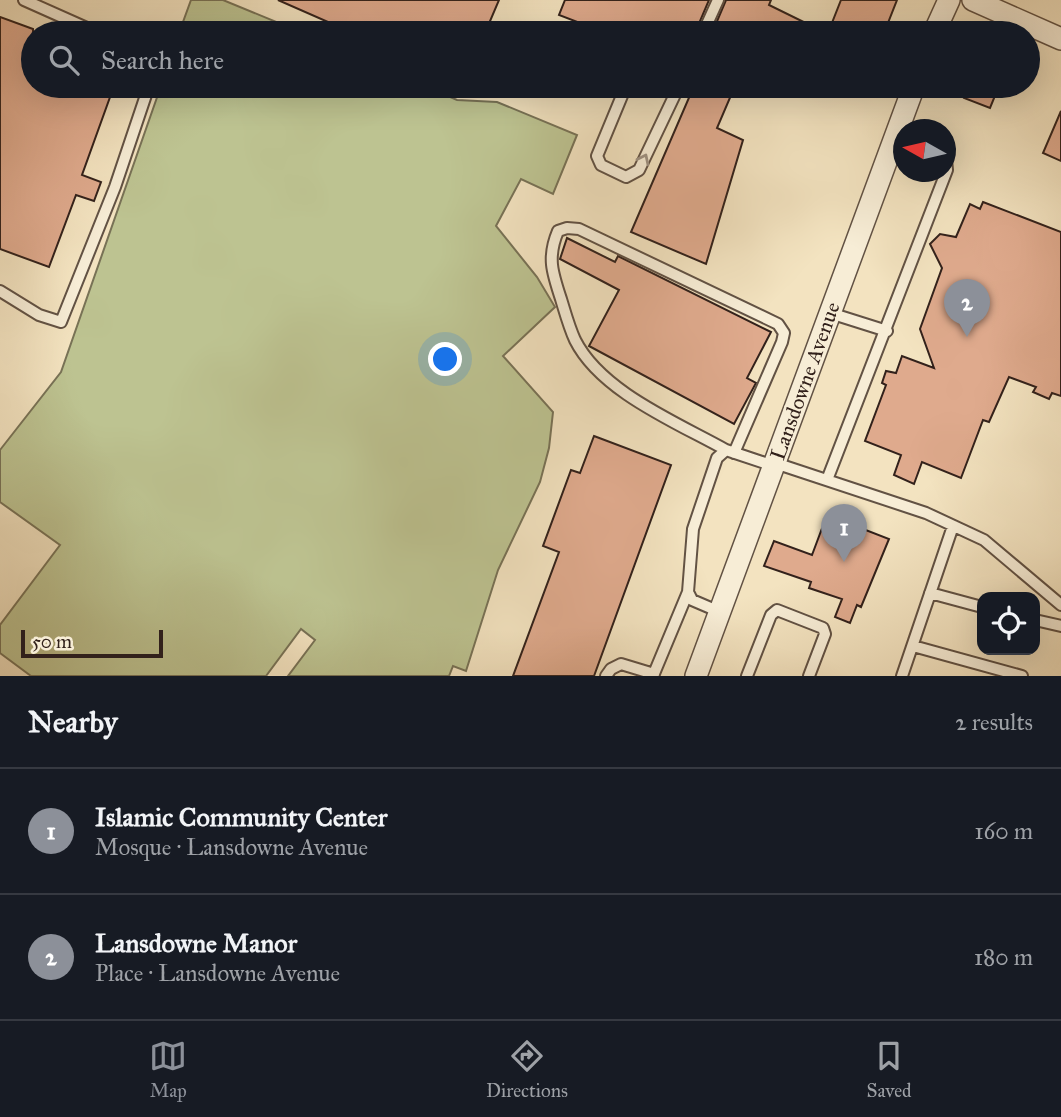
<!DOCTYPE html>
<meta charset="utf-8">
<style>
:root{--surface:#171b24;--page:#242831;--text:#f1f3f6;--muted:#9ea1a6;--line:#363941;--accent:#8c9099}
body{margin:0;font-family:"IM FELL Great Primer",serif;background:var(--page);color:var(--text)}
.controls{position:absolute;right:21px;bottom:21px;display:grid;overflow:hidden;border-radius:14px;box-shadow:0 7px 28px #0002}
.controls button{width:63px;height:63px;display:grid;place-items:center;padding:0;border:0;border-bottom:2px solid var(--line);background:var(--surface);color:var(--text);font:35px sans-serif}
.compass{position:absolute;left:893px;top:119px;width:63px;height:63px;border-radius:50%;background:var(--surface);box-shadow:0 7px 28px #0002;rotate:278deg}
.scale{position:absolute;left:21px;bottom:18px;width:142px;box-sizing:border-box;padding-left:7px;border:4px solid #32211b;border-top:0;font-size:19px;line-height:24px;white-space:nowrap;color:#32211b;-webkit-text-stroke:5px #f7edd6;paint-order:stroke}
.you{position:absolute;left:446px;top:360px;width:24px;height:24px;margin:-18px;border:5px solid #fff;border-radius:50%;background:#1a73e8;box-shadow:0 0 0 10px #1a73e833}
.badge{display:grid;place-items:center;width:46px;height:46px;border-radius:50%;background:var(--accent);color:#fff;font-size:23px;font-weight:700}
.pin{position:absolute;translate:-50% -58px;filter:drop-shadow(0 2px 4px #0008)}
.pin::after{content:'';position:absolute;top:37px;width:24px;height:21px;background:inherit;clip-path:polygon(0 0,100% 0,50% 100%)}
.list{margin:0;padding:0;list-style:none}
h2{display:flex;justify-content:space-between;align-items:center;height:91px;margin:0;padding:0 28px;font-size:30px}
h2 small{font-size:23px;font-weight:400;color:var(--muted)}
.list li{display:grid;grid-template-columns:46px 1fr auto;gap:21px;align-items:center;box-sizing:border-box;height:126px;padding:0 28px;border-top:2px solid var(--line)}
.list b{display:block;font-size:26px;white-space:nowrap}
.list p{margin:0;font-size:23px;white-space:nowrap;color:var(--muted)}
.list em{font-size:23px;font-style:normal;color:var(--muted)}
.icon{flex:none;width:38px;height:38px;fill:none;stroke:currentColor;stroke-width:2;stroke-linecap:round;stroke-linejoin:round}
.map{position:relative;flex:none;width:1061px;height:676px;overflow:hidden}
.search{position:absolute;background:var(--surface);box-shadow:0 7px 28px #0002;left:21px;right:21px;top:21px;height:77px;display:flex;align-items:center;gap:18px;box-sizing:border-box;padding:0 24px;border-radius:38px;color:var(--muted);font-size:26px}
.sheet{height:343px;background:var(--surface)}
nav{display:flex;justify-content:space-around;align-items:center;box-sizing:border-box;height:98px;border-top:2px solid var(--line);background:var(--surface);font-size:19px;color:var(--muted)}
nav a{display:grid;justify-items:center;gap:4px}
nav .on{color:var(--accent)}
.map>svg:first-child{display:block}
</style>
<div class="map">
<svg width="1061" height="676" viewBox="0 0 1061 676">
<rect width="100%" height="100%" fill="#f3e3c0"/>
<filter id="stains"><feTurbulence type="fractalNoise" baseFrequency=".00286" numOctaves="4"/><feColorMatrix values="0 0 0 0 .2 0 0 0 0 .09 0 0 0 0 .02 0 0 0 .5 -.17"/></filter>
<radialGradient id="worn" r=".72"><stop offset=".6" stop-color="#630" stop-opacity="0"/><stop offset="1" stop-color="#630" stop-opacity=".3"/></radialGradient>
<path fill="#bdc391" stroke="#787256" stroke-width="2" d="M191,0H223L303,33H179Z
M161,86H425L457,100L497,102L577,135L553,194L521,179L496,226L537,277L555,307L503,356L553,412L549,448L540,482L498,570L466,671L453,666L449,676H288L315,640L301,629L266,676H31L0,653V625L60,545L0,502V450L61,372Z"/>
<path fill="#dfaa8d" stroke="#32211b" stroke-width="2" d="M278,0H499L485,33H353Z
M565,0H709L695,33H606L559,15Z
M726,0H771L769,5L826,33H712Z
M841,0H897L884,33H828Z
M0,17L33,29V86H114L82,175L101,182L94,201L76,195L49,267L0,249Z
M694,86H735L717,128L743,140L706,264L631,232Z
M968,86H999L990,108L964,98Z
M1061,111V161L1043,153Z
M983,202L1061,232V396L1052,393L1049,399L1033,392L1036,387L1009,377L989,422L983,420L961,478L922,462L914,484L894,475L901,455L865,441L886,385L882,383L886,371L896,373L902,356L934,368L920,329L942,268L930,244L940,234L956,237L970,204L980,209Z
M567,238L615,262L618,256L771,332L747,378L756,383L734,424L589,346L619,290L560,259Z
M594,436L671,465L594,676H513L559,552L543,546L571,470L580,473Z
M827,515L889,539L861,607L857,605L850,623L835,617L842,599L809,588L811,582L764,566L774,541L812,555Z"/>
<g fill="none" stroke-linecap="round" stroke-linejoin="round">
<g stroke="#625244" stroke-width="14">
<path id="service" d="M24,0L98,33
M703,33L718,0
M626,86L597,156L601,165L626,177L639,170L679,86
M0,291L39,315L61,322L115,187L149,86
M830,313L887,331
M726,450C678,423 601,392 575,340C569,327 565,312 561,299C552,272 547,257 558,231L567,228L579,229L778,324L784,333L782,342L734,453
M775,463L926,513L984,540L1061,605
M827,480L947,170L946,159
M930,593L982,607
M720,612L692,600L688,592L693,529L717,458L726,450L774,466
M1035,620L1061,626
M913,646L1022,676
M606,676L611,669L621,664L654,674
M653,676L688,592
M747,676L771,615L777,610L823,628L825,634L809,676
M902,676L953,526"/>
</g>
<g stroke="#625244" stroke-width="24">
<path id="minor" d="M973,0L1061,39
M934,33L949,0
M696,676L914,86"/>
</g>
<use href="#service" stroke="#f7edd6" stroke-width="10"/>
<use href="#minor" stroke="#f7edd6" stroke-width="21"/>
</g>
<defs><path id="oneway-chevron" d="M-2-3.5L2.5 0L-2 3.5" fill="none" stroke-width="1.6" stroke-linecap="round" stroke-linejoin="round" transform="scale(1.75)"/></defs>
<use stroke="#9e9182" href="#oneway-chevron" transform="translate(644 159) rotate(-64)"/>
<g text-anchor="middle" stroke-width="5" stroke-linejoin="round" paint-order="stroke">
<g font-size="21" fill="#32211b" stroke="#f7edd6">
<text transform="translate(805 381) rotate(-70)" y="7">Lansdowne Avenue</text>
</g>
</g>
<rect width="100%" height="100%" filter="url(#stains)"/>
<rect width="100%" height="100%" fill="url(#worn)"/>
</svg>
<div class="controls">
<button><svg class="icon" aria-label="locate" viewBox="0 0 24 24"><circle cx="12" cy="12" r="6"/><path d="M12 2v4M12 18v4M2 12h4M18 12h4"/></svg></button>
</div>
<svg class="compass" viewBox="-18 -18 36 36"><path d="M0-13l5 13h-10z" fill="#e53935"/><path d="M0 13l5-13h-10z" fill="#9ea1a6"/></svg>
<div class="scale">50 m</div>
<div class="you"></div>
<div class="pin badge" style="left:844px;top:562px">1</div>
<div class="pin badge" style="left:967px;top:337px">2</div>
<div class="search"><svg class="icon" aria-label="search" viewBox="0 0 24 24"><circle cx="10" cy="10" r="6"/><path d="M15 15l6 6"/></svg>Search here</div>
</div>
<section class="sheet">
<h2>Nearby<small>2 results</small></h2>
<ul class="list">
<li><span class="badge">1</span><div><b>Islamic Community Center</b><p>Mosque · Lansdowne Avenue</p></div><em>160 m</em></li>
<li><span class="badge">2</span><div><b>Lansdowne Manor</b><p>Place · Lansdowne Avenue</p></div><em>180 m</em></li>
</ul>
</section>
<nav>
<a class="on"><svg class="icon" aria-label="map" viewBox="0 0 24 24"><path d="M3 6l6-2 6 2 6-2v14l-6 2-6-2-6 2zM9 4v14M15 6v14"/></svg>Map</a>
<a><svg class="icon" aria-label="directions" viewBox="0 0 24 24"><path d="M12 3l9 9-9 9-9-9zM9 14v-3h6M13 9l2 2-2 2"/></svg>Directions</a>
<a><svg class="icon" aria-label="saved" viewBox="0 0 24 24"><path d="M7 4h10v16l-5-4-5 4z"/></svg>Saved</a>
</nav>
